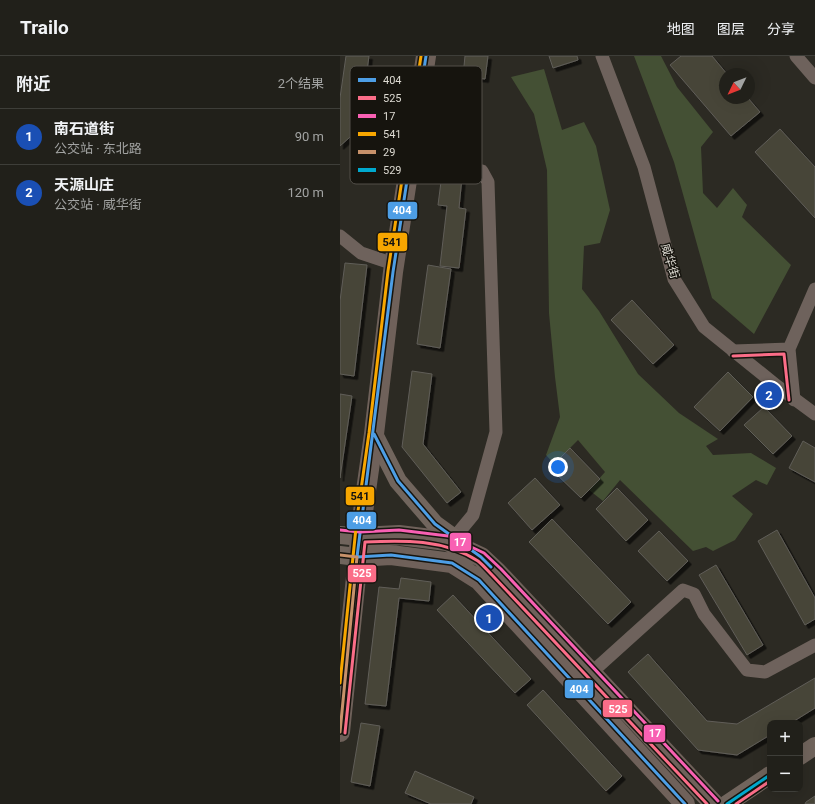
<!DOCTYPE html>
<html lang="zh">
<meta charset="utf-8">
<style>
:root{--surface:#21201a;--page:#2d2d27;--text:#f1f3f6;--muted:#a2a3a2;--line:#3e3e39;--accent:#bca0f2}
body{margin:0;font-family:Roboto,"Noto Sans SC",sans-serif;background:var(--page);color:var(--text)}
.controls{position:absolute;right:12px;bottom:12px;display:grid;overflow:hidden;border-radius:8px;box-shadow:0 4px 16px #0002}
.controls button{width:36px;height:36px;display:grid;place-items:center;padding:0;border:0;border-bottom:1px solid var(--line);background:var(--surface);color:var(--text);font:20px sans-serif}
.compass{position:absolute;left:379px;top:12px;width:36px;height:36px;border-radius:50%;background:var(--surface);box-shadow:0 4px 16px #0002;rotate:227deg}
.you{position:absolute;left:218px;top:411px;width:14px;height:14px;margin:-10px;border:3px solid #fff;border-radius:50%;background:#1a73e8;box-shadow:0 0 0 6px #1a73e833}
.badge{display:grid;place-items:center;width:26px;height:26px;border-radius:50%;background:var(--accent);color:#fff;font-size:13px;font-weight:700}
.pin{position:absolute;translate:-50% -50%;border:2px solid #fff;box-shadow:0 1px 4px #0006}
.list{margin:0;padding:0;list-style:none}
h2{display:flex;justify-content:space-between;align-items:center;height:52px;margin:0;padding:0 16px;font-size:17px}
h2 small{font-size:13px;font-weight:400;color:var(--muted)}
.list li{display:grid;grid-template-columns:26px 1fr auto;gap:12px;align-items:center;box-sizing:border-box;height:56px;padding:0 16px;border-top:1px solid var(--line)}
.list b{display:block;font-size:15px;white-space:nowrap}
.list p{margin:0;font-size:13px;white-space:nowrap;color:var(--muted)}
.list em{font-size:13px;font-style:normal;color:var(--muted)}
.map{position:relative;flex:none;width:475px;height:748px;overflow:hidden}
header{display:flex;align-items:center;gap:24px;box-sizing:border-box;height:56px;padding:0 20px;background:var(--surface);border-bottom:1px solid var(--line)}
header strong{font-size:19px}
nav{display:flex;gap:22px;margin-inline-start:auto;font-size:14px}
main{display:flex}
aside{flex:1;background:var(--surface)}
.map>svg:first-child{display:block}
</style>
<header>
<strong>Trailo</strong>
<nav><a>地图</a><a>图层</a><a>分享</a></nav>
</header>
<main>
<aside>
<h2>附近<small>2个结果</small></h2>
<ul class="list">
<li><span class="badge" style="background:#1a4fb4">1</span><div><b>南石道街</b><p>公交站 · 东北路</p></div><em>90 m</em></li>
<li><span class="badge" style="background:#1a4fb4">2</span><div><b>天源山庄</b><p>公交站 · 威华街</p></div><em>120 m</em></li>
</ul>
</aside>
<div class="map">
<svg width="475" height="748" viewBox="0 0 475 748">
<defs>
<filter id="shadow"><feDropShadow dx="3.5" dy="3.5" stdDeviation="0" flood-color="#0009"/></filter>
</defs>
<rect width="100%" height="100%" fill="#2c2a23"/>
<path fill="#445034" d="M294,0H321L337,31L373,76L361,91L363,137L377,152L393,132L407,149L402,161L451,209L414,278L372,242L334,106Z
M204,13L222,74L244,66L256,90L270,154L260,187L244,190L242,233L259,255L298,318L339,357L378,383L366,390L373,399L411,397L436,412L427,429L416,424L392,440L413,458L395,484L373,495L366,491L353,495L280,424L263,445L249,434L265,416L238,384L214,408L206,399L220,361L215,321L209,257L207,114L194,58L171,21Z"/>
<path fill="#474438" stroke="#605e58" filter="url(#shadow)" d="M6,0H29L19,73L0,90V42Z
M125,0H148L145,23L123,20Z
M209,0H237L238,4L213,12Z
M341,0H372L387,18H385V42H408L420,56L391,80L330,9Z
M440,73L475,111V162L415,96Z
M102,118L122,121L119,152L126,153L119,212L100,210L107,150L98,149Z
M5,207L27,209L14,320L0,318V245Z
M88,209L111,213L100,292L77,288Z
M292,244L334,289L313,308L271,264Z
M72,315L92,318L83,388L121,436L107,447L62,391Z
M388,316L413,341L380,375L354,351Z
M0,338L12,340L0,422Z
M424,351L452,380L433,398L404,369Z
M463,385L475,392V426L449,412Z
M230,392L260,423L241,442L210,412Z
M195,422L220,449L192,474L168,447Z
M277,432L308,464L286,485L256,453Z
M212,463L291,546L268,568L189,486Z
M437,474L475,542V563L465,569L418,485Z
M319,475L348,505L327,525L298,495Z
M376,509L423,589L407,599L359,519Z
M61,522L91,526L89,545L59,542L46,650L25,648L39,531L59,533Z
M113,539L191,623L175,637L97,554Z
M308,598L367,665L397,668L475,622V652L451,667H430V679L397,699L358,694L288,616Z
M203,634L282,720L266,735L187,649Z
M21,667L40,670L30,730L11,726Z
M75,715L134,741L131,748H91L65,737Z
M475,740V748H465L466,746Z"/>
<g fill="none" stroke-linecap="round" stroke-linejoin="round">
<path stroke="#6e625c" stroke-width="13" d="M262,0L304,111L334,223L364,271L437,330L475,358
M456,0L475,22
M69,106L142,115L148,126L156,376L133,459L114,482
M0,180L21,197L54,208
M393,295L449,293
M454,344L449,293L475,233
M251,617L343,534L354,538L364,558L407,614L425,616L475,589"/>
<path stroke="#71655d" stroke-width="18" d="M34,378L58,425L95,468L124,489
M0,479L20,481
M0,499L17,501
M460,700L475,690
M387,748L430,719"/>
<path stroke="#6f615a" stroke-width="20" d="M20,481L59,479L107,485L141,501L157,516L374,748
M17,501L51,499L112,507L139,524L345,748
M0,676L22,463L34,378L53,216L86,0"/>
<g stroke="#16140e" stroke-width="6">
<path id="bus-1" d="M86,0L53,216L17,501L51,499L112,507L139,524L345,748
M34,378L58,425L95,468L141,501L151,511"/>
</g>
<g stroke="#16140e" stroke-width="6">
<path id="bus-2" d="M393,300L444,298L449,344
M5,677L25,486C63,484 104,483 138,505C143,509 148,515 153,520L367,748
M396,748L430,725"/>
</g>
<g stroke="#16140e" stroke-width="6">
<path id="bus-3" d="M0,474L20,476L59,474L108,480L144,497L161,513L378,745"/>
</g>
<g stroke="#16140e" stroke-width="6">
<path id="bus-4" d="M0,627L17,462L29,377L48,215L81,0"/>
</g>
<g stroke="#16140e" stroke-width="6">
<path id="bus-5" d="M0,499L17,501L0,676"/>
</g>
<g stroke="#16140e" stroke-width="6">
<path id="bus-6" d="M387,748L430,719"/>
</g>
<use href="#bus-1" stroke="#4d9ee5" stroke-width="3"/>
<use href="#bus-2" stroke="#fb6d88" stroke-width="3"/>
<use href="#bus-3" stroke="#f860b3" stroke-width="3"/>
<use href="#bus-4" stroke="#f7a600" stroke-width="3"/>
<use href="#bus-5" stroke="#c7916a" stroke-width="3"/>
<use href="#bus-6" stroke="#00a9ce" stroke-width="3"/>
</g>
<g text-anchor="middle" stroke-width="3" stroke-linejoin="round" paint-order="stroke">
<g font-size="12" fill="#dddad2" stroke="#16140e">
<text transform="translate(330 205) rotate(73)" y="4">威华街</text>
</g>
</g>
<rect x="10" y="10" width="132" height="118" rx="6" fill="#16140e" stroke="#524f49" stroke-width="1"/>
<rect x="18" y="22" width="18" height="4" fill="#4d9ee5"/>
<rect x="18" y="40" width="18" height="4" fill="#fb6d88"/>
<rect x="18" y="58" width="18" height="4" fill="#f860b3"/>
<rect x="18" y="76" width="18" height="4" fill="#f7a600"/>
<rect x="18" y="94" width="18" height="4" fill="#c7916a"/>
<rect x="18" y="112" width="18" height="4" fill="#00a9ce"/>
<g font-size="11" fill="#dddad2">
<text x="43" y="28">404</text>
<text x="43" y="46">525</text>
<text x="43" y="64">17</text>
<text x="43" y="82">541</text>
<text x="43" y="100">29</text>
<text x="43" y="118">529</text>
</g>
<g stroke="#16140e" stroke-width="1.5">
<rect x="47" y="145" width="31" height="19" rx="4" fill="#4d9ee5"/>
<rect x="37" y="176" width="31" height="20" rx="4" fill="#f7a600"/>
<rect x="5" y="430" width="30" height="20" rx="4" fill="#f7a600"/>
<rect x="6" y="455" width="31" height="19" rx="4" fill="#4d9ee5"/>
<rect x="109" y="476" width="23" height="20" rx="4" fill="#f860b3"/>
<rect x="7" y="508" width="30" height="19" rx="4" fill="#fb6d88"/>
<rect x="224" y="623" width="30" height="20" rx="4" fill="#4d9ee5"/>
<rect x="262" y="643" width="31" height="19" rx="4" fill="#fb6d88"/>
<rect x="303" y="668" width="23" height="19" rx="4" fill="#f860b3"/>
</g>
<g font-size="11" text-anchor="middle" font-weight="bold" fill="#fff">
<text x="62" y="158">404</text>
<text x="22" y="468">404</text>
<text x="120" y="490">17</text>
<text x="22" y="521">525</text>
<text x="239" y="637">404</text>
<text x="278" y="657">525</text>
<text x="315" y="681">17</text>
</g>
<g font-size="11" text-anchor="middle" font-weight="bold" fill="#111">
<text x="52" y="190">541</text>
<text x="20" y="444">541</text>
</g>
</svg>
<div class="controls">
<button>+</button>
<button>−</button>
</div>
<svg class="compass" viewBox="-18 -18 36 36"><path d="M0-13l5 13h-10z" fill="#e53935"/><path d="M0 13l5-13h-10z" fill="#a2a3a2"/></svg>
<div class="you"></div>
<div class="pin badge" style="left:149px;top:562px;background:#1a4fb4">1</div>
<div class="pin badge" style="left:429px;top:339px;background:#1a4fb4">2</div>
</div>
</main>
